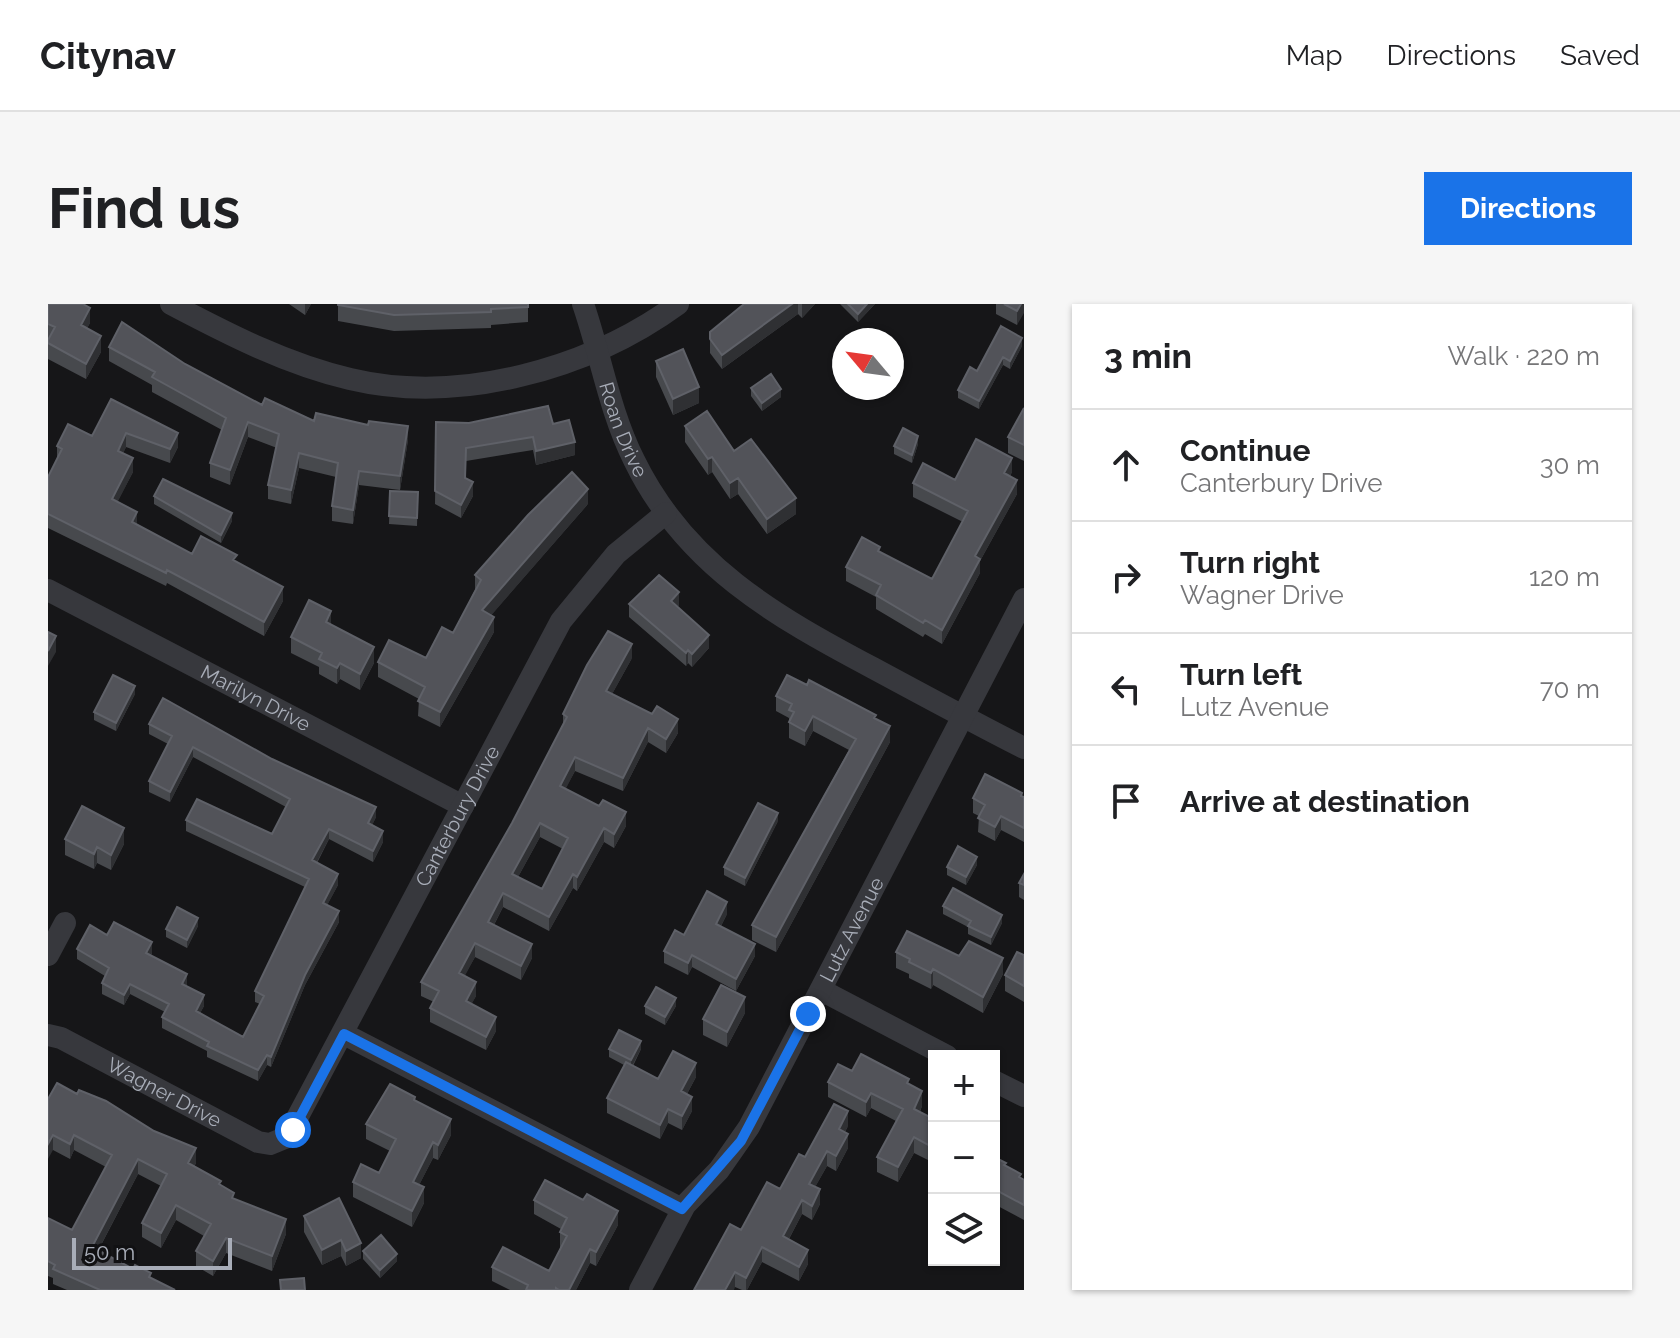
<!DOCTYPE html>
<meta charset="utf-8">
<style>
:root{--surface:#fff;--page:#f6f6f6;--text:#202124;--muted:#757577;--line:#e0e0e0;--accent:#1a73e8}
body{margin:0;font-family:Raleway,sans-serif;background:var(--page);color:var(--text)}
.controls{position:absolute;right:24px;bottom:24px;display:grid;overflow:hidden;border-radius:0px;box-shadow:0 2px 6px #0004}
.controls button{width:72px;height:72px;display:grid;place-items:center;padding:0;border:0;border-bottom:2px solid var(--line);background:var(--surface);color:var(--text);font:40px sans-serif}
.compass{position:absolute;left:784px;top:24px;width:72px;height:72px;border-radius:50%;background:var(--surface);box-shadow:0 2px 6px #0004;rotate:299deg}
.scale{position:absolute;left:24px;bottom:20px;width:160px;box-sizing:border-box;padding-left:8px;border:4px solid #a8adb8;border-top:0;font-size:22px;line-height:28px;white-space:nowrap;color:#a8adb8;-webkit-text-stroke:6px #111113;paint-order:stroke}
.stop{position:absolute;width:24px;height:24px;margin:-18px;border:6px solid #1a73e8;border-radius:50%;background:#fff}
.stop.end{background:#1a73e8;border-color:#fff;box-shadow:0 2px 8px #0008}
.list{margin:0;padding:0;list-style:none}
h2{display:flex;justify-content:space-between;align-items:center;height:104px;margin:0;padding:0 32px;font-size:34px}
h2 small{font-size:26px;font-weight:400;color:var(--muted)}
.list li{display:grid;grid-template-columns:52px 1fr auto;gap:24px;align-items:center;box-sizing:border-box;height:112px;padding:0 32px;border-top:2px solid var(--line)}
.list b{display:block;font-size:30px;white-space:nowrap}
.list p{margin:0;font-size:26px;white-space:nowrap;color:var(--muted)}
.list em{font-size:26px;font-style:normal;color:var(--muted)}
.icon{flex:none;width:44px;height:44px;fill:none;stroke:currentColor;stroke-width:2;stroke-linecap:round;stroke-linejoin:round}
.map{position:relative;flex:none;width:976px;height:986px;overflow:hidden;border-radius:0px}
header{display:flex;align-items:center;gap:48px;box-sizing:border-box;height:112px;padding:0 40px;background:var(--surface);border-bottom:2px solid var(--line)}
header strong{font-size:38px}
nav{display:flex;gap:44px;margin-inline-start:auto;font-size:28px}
.intro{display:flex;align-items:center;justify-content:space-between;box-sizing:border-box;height:192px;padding:0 48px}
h1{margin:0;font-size:56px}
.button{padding:20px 36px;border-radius:0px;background:var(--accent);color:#fff;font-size:28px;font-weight:700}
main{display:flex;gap:48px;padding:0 48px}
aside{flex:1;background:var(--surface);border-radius:0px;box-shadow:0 2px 6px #0004}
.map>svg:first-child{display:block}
</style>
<header>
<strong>Citynav</strong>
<nav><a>Map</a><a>Directions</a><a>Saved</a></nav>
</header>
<div class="intro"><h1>Find us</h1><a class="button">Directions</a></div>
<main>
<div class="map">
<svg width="976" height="986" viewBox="0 0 976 986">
<rect width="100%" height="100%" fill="#161618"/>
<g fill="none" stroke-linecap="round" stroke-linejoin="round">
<g stroke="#37383d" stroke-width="22">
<path d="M123,0C180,30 238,60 302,75C411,101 541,65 630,0"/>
<path id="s1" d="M535,0C553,52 561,106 586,156C637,261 727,312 825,364C875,391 925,418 976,444"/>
<path id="s2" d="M0,286L415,502"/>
<path d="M0,651L17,619"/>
<path d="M773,686L899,752"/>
<path d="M296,730L634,905"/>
<path id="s3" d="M0,731L13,734L210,838L222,840L239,833L513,317L568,250L618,209"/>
<path d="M946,777L976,792"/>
<path id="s4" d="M592,986L637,901L671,866L701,823L976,295"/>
</g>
</g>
<path fill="#47494d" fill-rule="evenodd" d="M0,0L42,19L39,24L53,48L38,75L0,55Z
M241,0H263L257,11Z
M480,0V18L443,21V24L346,27L290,17V1Z
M696,0H767L754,14L750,10L674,65L662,49V28Z
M792,0H827L810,18Z
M948,0H976L969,21L948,10Z
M974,42L962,65L955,61L931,105L910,94V86L929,67Z
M61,43L137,60L214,101L266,117L360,136L352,186L311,181L305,220L284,217V202L288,173L251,164L243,200L220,195V181L229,144L200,133L182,181L162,173V159L174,126L104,88V81L61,57Z
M608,57L651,99L625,111L608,73Z
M703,84L733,93L714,107L703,92Z
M63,95L130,143L122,159L78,143L75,149L85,168L69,198L89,220L144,250L189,258L235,297L216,332L119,279L118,282L0,224V173L9,155V142L44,132Z
M976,104V157L960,149V133Z
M388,118L505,120L527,151L488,161L485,146L418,157V174L425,192L413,214L387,200Z
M637,122L686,147L748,210L719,230L690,190L682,195L664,168L660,171L637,138Z
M870,140L864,159L846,150V142Z
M964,168L962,172L969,190L932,257V269L894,340L877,330L875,333L828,305V293L798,277V263L832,248L884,275L915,218L865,193V179L907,176Z
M342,187L370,188L369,222L341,220Z
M106,192L184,217L173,239L106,200Z
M540,200L443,311L446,328L392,423L370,412L371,395L330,373V358L378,354L405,329L427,286V271Z
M581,300L631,301L629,303L661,344L644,363L640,359L638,362L581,313Z
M283,320L326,359L312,386L292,375L289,380L271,370V363L243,349V333Z
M584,354L564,390L630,429L618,449L600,438L575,487L527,467L517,485L578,522L566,544L556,538L529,587L525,584L501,627L455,603L446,621L484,654L473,676L427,653L416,672L428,692L423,700L448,727L438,746L382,718V704L386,698L373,692V678L464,519L515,420V410ZM492,533L515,545L494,585L470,573Z
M87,390L68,427L46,416V408Z
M728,392L828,415L842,438L728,648L704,636V621L801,446L765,427L757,442L741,434V414L728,407Z
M101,420L328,513L324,521L335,538L325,558L281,535L269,559L290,581L279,601L291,618L257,681L223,763L219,761L210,777L159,753V747L114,724V713L117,708L82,690L76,701L54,690V679L57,672L29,655V645L59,631L104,649L103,651L139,680L138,682L156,702L152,709L195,733L212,700L207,698V687L257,583L138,527V516L224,530L238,503L145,453L122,498L101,488V477L120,440L101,430Z
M974,492L976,493V538L953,526L947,537L930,528L931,512L925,509V494Z
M730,517L697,582L676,571V563Z
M17,535L76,540L63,566L49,559L46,565L17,551Z
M929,561L918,581L899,571V563Z
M976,570V596L971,593V579Z
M895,602L954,619L943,641L920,630V623L895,610Z
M679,610L673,622L707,652L688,687L644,663L640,671L616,659V647L636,631Z
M150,622L139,644L118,633V625Z
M848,648L911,652L955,670L935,709L885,681L883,685L861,674V670L848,664Z
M976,651V698L957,687V671Z
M597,702H628L617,721L597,710Z
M697,709L679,743L655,731V715Z
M561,745H593L585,762L610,775L648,773L639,790L644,807L634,826L620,819L612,835L559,809V794L576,761L561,753Z
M804,767L861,780L874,802L872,808L886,815V859L866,849L850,878L829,868V853L848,817L823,804L818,813L780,793V778Z
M0,795L148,859L146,863L173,881L186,895L238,930L224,967L178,949L165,972L148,962V947L156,932L128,916L113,944L94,933V919L113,882L90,870L50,947L127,986H19L5,980V974L0,972V914L24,926L58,863L26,846L22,855L5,846Z
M367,797L403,831L390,856L385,854L371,881L376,899L364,923L305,893V878L331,869L342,847L318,835V820Z
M800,822L797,828L800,844L788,867L779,862L767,883L772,900L764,916L754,910L741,935L760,960L751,977L714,958L699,986H694L687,983L646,986L693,926L732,885L757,853Z
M946,853L976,876V916L946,900Z
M291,894L313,954L298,962L293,952L274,961L256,928V912Z
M486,896L570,921L548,962L542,959L528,986H462L444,977V963L501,967L513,944L512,943V928L513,925L486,910Z
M315,947L349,957L332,974L315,955Z"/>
<path fill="#2f3033" d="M257,0H263L257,11Z
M744,0H750V10L674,65V51Z
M754,0H767L754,14Z
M819,0H827L810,18V10Z
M973,0H976V9L969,21V7Z
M42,4V19L33,36V21Z
M53,32V48L38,75V60Z
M974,34V42L962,65V57Z
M955,53V61L931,105V97Z
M651,83V99L625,111V95Z
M733,85V93L714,107V99Z
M200,118V133L182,181V166Z
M360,122V136L352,186V172Z
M78,129V143L70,161V147Z
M130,129V143L122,159V145Z
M870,132V140L864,159V151Z
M527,138V151L488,161V147Z
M251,149V164L243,200V186Z
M664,153V168L660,171V155Z
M85,154V168L64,209V195Z
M964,154V168L956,183V169Z
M311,167V181L305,220V206Z
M690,174V190L682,195V179Z
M969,176V190L932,257V269L894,340V326L927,252Z
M425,178V192L413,214V201Z
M540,185V200L434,322V306Z
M748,194V210L719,230V215Z
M89,208V221L84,218Z
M184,209V217L173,239V231Z
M235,283V297L216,332V318Z
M631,288V301L623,310V297Z
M283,307V323L278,318Z
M446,313V328L392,423V408Z
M661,331V344L644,363V350Z
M8,332V348L0,362V347Z
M584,340V354L558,401V387Z
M326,343V359L312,386V370Z
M640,346V359L638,362V349Z
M292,359V375L289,380V364Z
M87,382V390L68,427V419Z
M765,412V427L757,442V427Z
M630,415V429L618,449V435Z
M842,422V438L728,648V633Z
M600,424V438L575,487V474Z
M145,443V453L122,498V488Z
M527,453V467L512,496V482Z
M328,503V513L320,530V519Z
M578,508V522L566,544V530Z
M730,509V517L697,582V574Z
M953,512V526L947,537V523Z
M492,519V533L464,584V570Z
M76,524V540L63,566V551Z
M556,524V538L529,587V573Z
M281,525V535L264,567V556Z
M335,527V538L325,558V547Z
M49,543V559L46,565V550Z
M929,553V561L918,581V573Z
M290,570V581L275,609V599Z
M525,570V584L501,627V613Z
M455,589V603L440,632V618Z
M679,598V610L668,632V620Z
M291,607V618L257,681L223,763V753L257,671Z
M954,611V619L943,641V633Z
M150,614V622L139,644V636Z
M104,638V649L98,659V649Z
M427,639V653L411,683V669Z
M484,640V654L473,676V662Z
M707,640V652L688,687V675Z
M644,651V663L640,671V659Z
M955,654V670L935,709V693Z
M885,665V681L883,685V669Z
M139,670V680L134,690V680Z
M428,678V692L418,711V697Z
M82,680V690L76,701V691Z
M156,691V702L148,717V707Z
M697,693V709L679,743V728Z
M628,694V702L617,721V713Z
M448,713V727L438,746V733Z
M593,737V745L583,764V756Z
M219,751V761L210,777V766Z
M648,759V773L633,801V787Z
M874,787V802L866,820V805Z
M823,789V804L818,813V798Z
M644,793V807L634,826V812Z
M620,805V819L612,835V821Z
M800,807V822L791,839V825Z
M403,815V831L390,856V841Z
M800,830V844L788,867V852Z
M5,831V846L0,855V840Z
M26,831V846L22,855V840Z
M866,833V849L850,878V863Z
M385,838V854L365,893V878Z
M148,844V859L140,874V859Z
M779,847V862L761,894V880Z
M90,855V870L44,958V943Z
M376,883V899L364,923V907Z
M772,885V900L764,916V902Z
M754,896V910L735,946V932Z
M128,901V916L113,944V929Z
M570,907V921L548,962V948Z
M238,915V930L224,967V952Z
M178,934V949L165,972V957Z
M293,936V952L274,961V946Z
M313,939V954L298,962V947Z
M714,943V958L699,986H698V974Z
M542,945V959L528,986H521Z
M760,946V960L751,977V963Z
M349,950V957L332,974V966Z
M687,968V983L686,986H677Z"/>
<path fill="#525359" stroke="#5f6168" stroke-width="2" fill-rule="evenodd" d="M0,0H35L42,4L33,21L53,32L38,60L0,39V36L7,23L0,20Z
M290,0H480V3L443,5V8L346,11L290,1Z
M696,0H744L674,51L662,35V28Z
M800,0H819L810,10Z
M956,0H973L969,7Z
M74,18L137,60L214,101L217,94L266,117L268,109L320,121L321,117L360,122L352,172L311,167L305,206L284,202L290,159L251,149L243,186L220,181L231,130L200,118L182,166L162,159L178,114L104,73L107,68L61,43Z
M953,22L974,34L962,57L955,53L931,97L910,86L922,63L929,67Z
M635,45L651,83L625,95L608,57Z
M723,70L733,85L714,99L703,84Z
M63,95L130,129L122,145L78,129L70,147L85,154L64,195L89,208L84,218L144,250L153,232L189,251L185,256L235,283L216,318L119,266L118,269L0,210V173L14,145L9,142L20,120L44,132Z
M500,102L505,120L521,116L527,138L488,147L485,133L418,144L417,174L425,178L413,201L387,187L388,118L421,119Z
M976,104V141L960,133Z
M659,107L686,147L703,135L748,194L719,215L690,174L682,179L664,153L660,155L637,122Z
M855,124L870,132L864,151L846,142Z
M928,135L964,154L956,169L969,176L927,252L932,255L894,326L877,316L875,319L828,291L833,281L798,263L814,233L832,243L830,247L884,275L920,207L865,179L875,159L907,176Z
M524,168L540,185L434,306L446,313L392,408L370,397L377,383L330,358L341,336L378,354L394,323L405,329L433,276L427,271L480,211Z
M115,175L184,209L173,231L106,192Z
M342,187L370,188L369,214L341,212Z
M611,271L631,288L623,297L661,331L644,350L640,346L638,349L581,300Z
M261,296L283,307L278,318L326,343L312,370L292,359L289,364L271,355L274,349L243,333Z
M560,327L584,340L558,387L604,410L609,402L630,415L618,435L600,424L575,474L527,453L512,482L551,502L555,496L578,508L566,530L556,524L529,573L525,570L501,613L455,589L440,618L484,640L473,662L427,639L411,669L428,678L418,697L448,713L438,733L382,704L391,687L373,678L464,519L519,413L515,410L539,361ZM492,519L520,534L494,585L464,570Z
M0,328L8,332L0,347Z
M65,371L87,382L68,419L46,408Z
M739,371L759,381L761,376L828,411L826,414L842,422L728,633L704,621L808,435L765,412L757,427L741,418L746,408L741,406L744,400L728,392Z
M115,394L224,455L328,503L320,519L335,527L325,547L281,525L264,556L290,570L275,599L291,607L257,671L223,753L219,751L210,766L159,742L161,738L114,713L121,700L82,680L76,691L54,679L61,664L29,645L42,621L59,631L66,618L104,638L98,649L139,670L134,680L156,691L148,707L195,733L216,692L207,687L261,575L138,516L149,495L224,530L242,495L145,443L122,488L101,477L124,432L101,420Z
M937,470L974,489L973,492L976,493V524L953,512L947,523L930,514L937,501L925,494Z
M710,499L730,509L697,574L676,563Z
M34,502L76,524L63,551L49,543L46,550L17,535Z
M910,542L929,553L918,573L899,563Z
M976,570V581L971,579Z
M905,584L954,611L943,633L920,622L923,617L895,602Z
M659,587L679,598L668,620L707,640L688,675L644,651L640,659L616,647L627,626L636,631Z
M129,603L150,614L139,636L118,625Z
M859,627L911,652L921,637L955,654L935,693L885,665L883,669L861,658L862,655L848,648Z
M969,648L976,651V682L957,671Z
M673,681L697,693L679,728L655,715Z
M608,683L628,694L617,713L597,702Z
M571,726L593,737L583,756L561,745Z
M625,747L648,759L633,787L644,793L634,812L620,805L612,821L559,794L578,758L610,775Z
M813,750L861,775L859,779L874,787L866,805L886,815V844L866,833L850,863L829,853L855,805L823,789L818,798L780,778L790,760L804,767Z
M9,779L29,790L31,786L58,797L106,827L148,844L140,859L173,877L171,880L186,889L184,894L238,915L224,952L178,934L165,957L148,947L163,920L128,901L113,929L94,919L119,870L90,855L44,943L85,965L87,961L103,969L101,973L127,986H52L5,965L7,961L0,957V914L24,926L64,851L26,831L22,840L5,831L0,840V795Z
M342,780L367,793L366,796L403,815L390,841L385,838L365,878L376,883L364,907L305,878L313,860L331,869L348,835L318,820Z
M786,800L800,807L791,825L800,830L788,852L779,847L761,880L772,885L764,902L754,896L735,932L760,946L751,963L714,943L698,974L687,968L677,986H646L682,920L693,926L719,878L732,885L751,850L757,853Z
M946,853L958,859L956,861L973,870L971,873L976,876V901L946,885Z
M497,876L535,896L539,890L570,907L548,948L542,945L521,986H511L508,984V986H478L480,981L444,963L455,943L501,967L519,932L512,928L519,914L486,896Z
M291,894L313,939L298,947L293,936L274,946L256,912Z
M333,931L349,950L332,966L315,947Z
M256,974L257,986H233L232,976Z"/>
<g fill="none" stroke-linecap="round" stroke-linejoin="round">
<path stroke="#1a73e8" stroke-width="10" d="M245,826L296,730L634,905L693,837L760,710"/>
</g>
<g text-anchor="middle" stroke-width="6" stroke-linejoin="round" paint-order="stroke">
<g font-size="20" fill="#a8adb8" stroke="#111113">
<text dy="7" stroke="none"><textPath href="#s1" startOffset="132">Roan Drive</textPath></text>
<text dy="7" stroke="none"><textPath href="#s2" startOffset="234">Marilyn Drive</textPath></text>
<text dy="7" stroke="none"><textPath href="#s3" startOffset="630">Canterbury Drive</textPath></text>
<text dy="7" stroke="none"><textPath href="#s4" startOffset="420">Lutz Avenue</textPath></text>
<text dy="7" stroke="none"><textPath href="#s3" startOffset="130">Wagner Drive</textPath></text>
</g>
</g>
</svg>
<div class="controls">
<button>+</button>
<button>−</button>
<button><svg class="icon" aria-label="layers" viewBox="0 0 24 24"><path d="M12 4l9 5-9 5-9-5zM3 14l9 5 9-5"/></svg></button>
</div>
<svg class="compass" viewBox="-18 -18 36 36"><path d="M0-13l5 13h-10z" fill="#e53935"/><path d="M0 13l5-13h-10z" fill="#757577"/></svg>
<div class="scale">50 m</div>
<div class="stop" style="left:245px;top:826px"></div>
<div class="stop end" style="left:760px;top:710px"></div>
</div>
<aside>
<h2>3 min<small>Walk · 220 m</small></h2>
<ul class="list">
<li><svg class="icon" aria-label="ahead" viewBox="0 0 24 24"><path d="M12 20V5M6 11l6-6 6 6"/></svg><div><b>Continue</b><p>Canterbury Drive</p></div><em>30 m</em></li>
<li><svg class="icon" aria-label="right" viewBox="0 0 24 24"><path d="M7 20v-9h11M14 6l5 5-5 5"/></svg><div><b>Turn right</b><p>Wagner Drive</p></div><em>120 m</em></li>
<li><svg class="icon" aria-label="left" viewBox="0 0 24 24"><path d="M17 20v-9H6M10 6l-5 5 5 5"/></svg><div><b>Turn left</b><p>Lutz Avenue</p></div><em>70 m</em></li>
<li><svg class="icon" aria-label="arrive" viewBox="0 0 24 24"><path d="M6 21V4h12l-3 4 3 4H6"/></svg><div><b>Arrive at destination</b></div></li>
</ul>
</aside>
</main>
